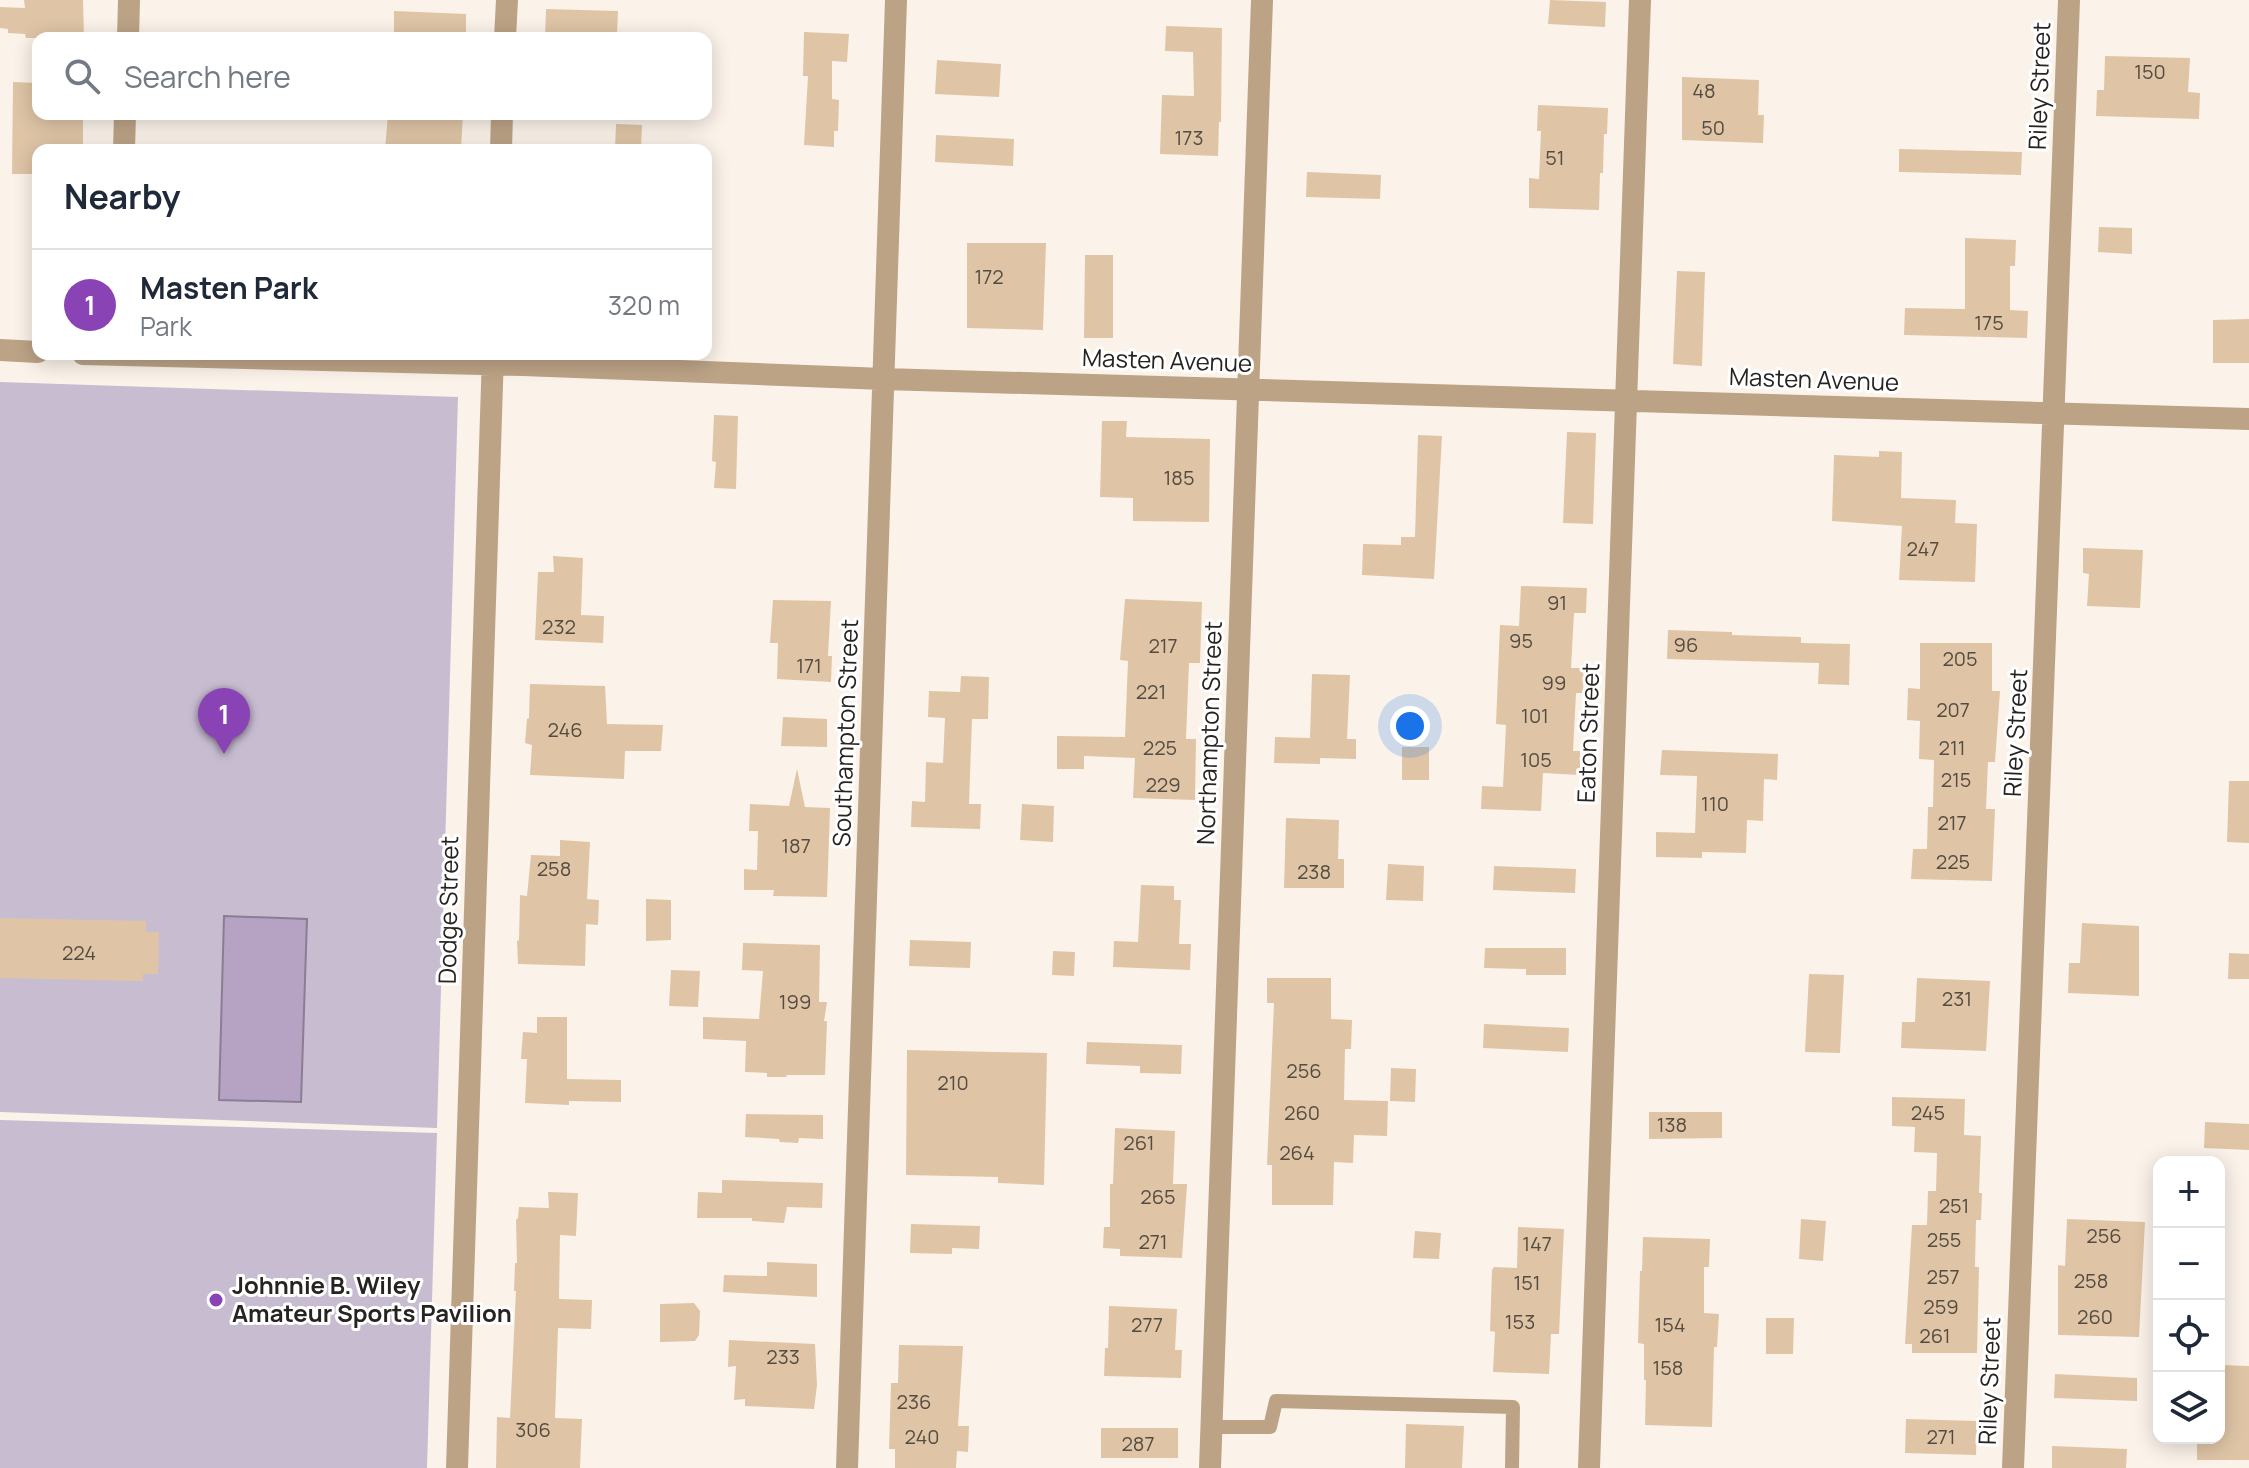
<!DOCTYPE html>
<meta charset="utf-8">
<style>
:root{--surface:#fff;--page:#f2f2f3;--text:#1f2937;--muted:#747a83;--line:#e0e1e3;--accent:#8a43b5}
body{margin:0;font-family:Manrope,sans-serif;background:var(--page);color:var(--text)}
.controls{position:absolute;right:24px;bottom:24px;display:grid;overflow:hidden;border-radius:16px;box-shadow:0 4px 20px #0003}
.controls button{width:72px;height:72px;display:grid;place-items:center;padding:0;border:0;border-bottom:2px solid var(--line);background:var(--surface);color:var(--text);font:40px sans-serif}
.you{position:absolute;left:1410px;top:726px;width:28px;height:28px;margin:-20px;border:6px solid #fff;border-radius:50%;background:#1a73e8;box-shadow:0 0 0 12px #1a73e833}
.badge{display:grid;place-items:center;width:52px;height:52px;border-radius:50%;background:var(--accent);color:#fff;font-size:26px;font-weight:700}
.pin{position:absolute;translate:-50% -66px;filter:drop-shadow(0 2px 4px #0008)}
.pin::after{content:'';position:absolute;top:42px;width:28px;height:24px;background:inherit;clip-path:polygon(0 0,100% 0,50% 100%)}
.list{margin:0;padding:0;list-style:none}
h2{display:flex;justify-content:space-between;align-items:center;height:104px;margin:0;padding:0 32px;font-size:34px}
h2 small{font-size:26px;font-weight:400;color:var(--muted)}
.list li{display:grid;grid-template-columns:52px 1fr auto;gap:24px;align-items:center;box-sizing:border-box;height:112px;padding:0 32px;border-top:2px solid var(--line)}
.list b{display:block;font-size:30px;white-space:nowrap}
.list p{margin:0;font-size:26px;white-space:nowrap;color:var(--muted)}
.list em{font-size:26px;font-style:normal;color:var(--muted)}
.icon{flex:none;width:44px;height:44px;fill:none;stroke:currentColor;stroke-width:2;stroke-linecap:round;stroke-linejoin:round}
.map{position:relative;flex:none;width:2249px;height:1468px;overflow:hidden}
.search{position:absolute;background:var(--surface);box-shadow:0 4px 20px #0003;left:32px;top:32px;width:680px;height:88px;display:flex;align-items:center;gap:20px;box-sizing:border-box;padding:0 28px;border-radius:16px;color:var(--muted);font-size:30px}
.panel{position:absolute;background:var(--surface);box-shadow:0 4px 20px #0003;left:32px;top:144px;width:680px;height:216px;border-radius:16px}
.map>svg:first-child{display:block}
</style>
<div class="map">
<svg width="2249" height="1468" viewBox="0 0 2249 1468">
<rect width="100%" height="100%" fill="#fbf3ea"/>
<path fill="#c8bcd1" d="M0,382L458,397L437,1128L0,1112Z
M0,1120L437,1133L427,1468H0Z"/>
<path fill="#b6a3c4" stroke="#8b7d93" stroke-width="2" d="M224,916L307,919L301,1102L219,1100Z"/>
<path fill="#dfc5a6" d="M24,0H83L84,38H26L25,34L8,33V29L0,28V7L25,8Z
M1550,0L1606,2L1605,27L1548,24Z
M546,9L618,11L617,33L592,32V38H545Z
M394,11L466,14V38H394Z
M1166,26L1222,28L1221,122H1219L1218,156L1160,154L1162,95L1194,96L1193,52L1165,51Z
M804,32L849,34L847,62L832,61V99L839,100L838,131H834V147L804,145L808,76H803Z
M2105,56L2190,58L2188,92L2200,93L2199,119L2096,116L2097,90H2104Z
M937,60L1001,64L999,97L935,94Z
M1682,77L1759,80L1758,115H1764L1763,143L1682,140Z
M13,82L38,83V114H83V150H38V174H12Z
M1538,105L1608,108L1607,134H1604L1603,173H1600L1599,210L1529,208V178L1539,179L1541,131H1537Z
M388,114H463L461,150H385Z
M616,124L642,125L641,150H615Z
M936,135L1014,139L1013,166L935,162Z
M1899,149L2022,152L2021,175L1899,172Z
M1307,172L1381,175L1380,199L1306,197Z
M2099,227L2132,228V254L2098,252Z
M1965,238L2016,240L2015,266H2010V310L2028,311L2027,338L1904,335L1905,308L1965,309Z
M967,243H1046L1043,330L967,328Z
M1085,255H1113V338H1084Z
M1677,271L1705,272L1702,366L1673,364Z
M2249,319V363H2213V320Z
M714,415L738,416L736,489L714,488L716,462L712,461Z
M1102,421H1127L1126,437L1210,439L1209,522L1133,521V498L1100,497Z
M1567,432L1596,433L1593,524L1563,523Z
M1418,435L1442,436L1434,579L1362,575L1363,544L1401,545V537H1415Z
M1879,451L1902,452L1901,498L1956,500L1955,523L1977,524L1975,582L1899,580L1902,526L1832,521L1834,455L1879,457Z
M2083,548L2143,550L2140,608L2087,606L2089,574L2083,573Z
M553,556L583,558L581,615L604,616L603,643L535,640L538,572H554Z
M1521,586L1587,588L1586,613H1574L1571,668H1584L1583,693H1576L1573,751H1580V775L1543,773L1541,811L1481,809L1482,786L1503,787L1506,725L1496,724L1500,625L1519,626Z
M1125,599L1202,602L1200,663H1189L1186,739H1196L1195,800L1133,798L1135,758L1084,756V769H1057V736L1125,737L1128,661L1120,660Z
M773,600L831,601L828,656H832L831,682L777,679L778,643H770Z
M1668,630L1732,632V635L1801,637V643L1850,644L1849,685L1818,684L1819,663L1667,659Z
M1920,643H1992V691H2000L1995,762H1988L1986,809H1995L1992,881L1911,879L1913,849H1927L1928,807H1933L1934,760L1919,759L1920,721L1907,720L1908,688L1920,689Z
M1312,674L1350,675L1347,739H1356V759L1320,758V764L1274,763L1275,737L1310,738Z
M961,676L989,677L988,719H972L969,804H981L980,829L911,827L912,801L925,802L926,762L943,763L945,718L928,717L929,691L960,692Z
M530,684L605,686L607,724L663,725L661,751H625L624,779L530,775L532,745L525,743L527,719L529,718Z
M783,717L827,719V747L781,746Z
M1402,747H1429V780H1402Z
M1662,750L1778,754L1777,780L1764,779L1763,821L1747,820L1746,853L1702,852V858L1656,857V832L1695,833L1697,776L1660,775Z
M797,769L805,807L830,808L827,897L773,896L774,890H744V869L757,870L758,831H749L750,804L789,806Z
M2229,781H2249V843L2227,842Z
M1022,804L1054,806L1053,842L1020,840Z
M1286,818L1339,820L1338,859H1344V888H1284Z
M560,840L590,842L587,899L599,900L598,925L586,924L585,966L518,964L517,941L519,940L520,895L527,896L531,855L560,856Z
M1388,864L1424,866L1423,901L1386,900Z
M1494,866L1576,869L1575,893L1493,890Z
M1141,885L1174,886V900H1181L1179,944H1191L1190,970L1113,967L1114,941L1138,942Z
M646,899L671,900V940L646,941Z
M0,918L146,921V932H159L158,974H143V981L0,978Z
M2082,923L2139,926V996L2068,993L2069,963H2080Z
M910,940L971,942L970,968L909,966Z
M743,943L820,945L819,1002H827L824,1021H827L825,1075H787L786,1077H767V1073L745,1072L746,1041L703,1039V1017L759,1019L763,971L742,970Z
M1485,948H1566V975H1526V969L1484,968Z
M1053,951L1075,952L1074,976L1052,975Z
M2229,953L2249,954V979H2228Z
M671,970L700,971L698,1007L669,1006Z
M1809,974L1844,975L1840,1053L1805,1052Z
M1267,978H1331V1019L1352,1020L1351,1049H1345L1344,1100L1388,1101L1387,1136L1354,1135L1353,1163L1334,1162L1333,1205H1272V1165H1267L1274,1003H1267Z
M1917,978L1990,981L1986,1051L1901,1048L1902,1022H1915Z
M537,1017H567V1079L621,1080V1102L569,1101V1105L525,1103L527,1059H521L523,1032L537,1033Z
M1484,1024L1569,1028L1568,1052L1483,1048Z
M1087,1042L1182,1045L1181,1074L1140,1073V1066L1086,1064Z
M907,1050L1047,1053L1044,1185L998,1183V1177L906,1175Z
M1391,1068L1416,1069L1415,1102L1390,1101Z
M1892,1097L1965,1099L1964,1135L1981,1136L1979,1193H1982L1981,1220H1976L1975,1267H1979L1977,1353H1912V1344H1905L1912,1225H1927L1928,1191H1936L1937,1153L1914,1152L1915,1127L1892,1126Z
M1649,1112H1722V1138L1649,1139Z
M746,1114L823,1115V1139L799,1138L798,1143L780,1142L779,1139L745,1137Z
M2205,1122L2249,1124V1150L2204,1148Z
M1115,1128L1175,1131L1173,1184H1187L1182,1258L1120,1256V1249L1103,1248L1104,1227H1110V1184H1113Z
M722,1180L823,1183L822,1208L787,1207L784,1223L752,1221V1218H697L698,1192L722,1193Z
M548,1192L578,1193L576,1236L560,1235L559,1299L592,1300L591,1329L558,1328L555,1418L582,1419L580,1468H496L497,1417L510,1418L516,1291H514L515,1263H517L516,1220L518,1218L519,1207L549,1208Z
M1801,1219L1826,1221L1823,1261L1799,1259Z
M2067,1219L2145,1222L2139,1337L2058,1335V1265L2065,1266Z
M911,1224L980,1226L979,1249L952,1248V1254L910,1253Z
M1518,1227L1564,1229L1559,1334H1551L1549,1374L1493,1372L1495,1332L1490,1331L1492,1270L1494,1267L1517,1268Z
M1415,1231L1441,1233L1439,1259L1413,1258Z
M1643,1237L1710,1239L1709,1267H1704V1313L1719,1314L1717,1347H1714L1712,1427L1645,1425L1646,1380H1644V1344L1638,1343L1640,1271H1642Z
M767,1262L817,1264V1297L723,1292L724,1275L767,1276Z
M694,1303L700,1311L699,1335L695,1341L660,1342V1304Z
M1109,1306L1177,1309L1175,1350H1182L1181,1378L1104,1376L1105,1348H1108Z
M1766,1318H1794L1793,1354H1766Z
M729,1340L815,1344L817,1385L814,1409L745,1406V1399L734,1400L736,1366L728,1367Z
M899,1345L963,1346L958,1426H969L968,1452L957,1451L956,1468H895V1449H889L891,1383H898Z
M2221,1365L2249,1366V1460H2197V1438H2219Z
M2055,1374L2137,1378V1401L2054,1398Z
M1906,1419L1977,1421L1976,1455L1905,1453Z
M1406,1424L1464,1426L1462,1468H1405Z
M1101,1428H1178V1458H1101Z
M2052,1446L2127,1449L2126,1468H2052Z"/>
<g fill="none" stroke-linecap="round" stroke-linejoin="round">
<path stroke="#bca386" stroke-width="14" d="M1211,1427H1270L1276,1401L1513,1407L1512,1468"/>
<path stroke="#bca386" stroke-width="22" d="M128,38L129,0
M505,38L507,0
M124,150L125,114
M501,150L502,114
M0,350L38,352
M83,354L523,365L884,379L2249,419
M457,1468L493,354
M847,1468L896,0
M1210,1468L1262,0
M1589,1468L1640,0
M2013,1468C2031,979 2052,489 2069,0"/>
</g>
<circle fill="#8a43b5" stroke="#fff" stroke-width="3" cx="216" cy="1300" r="8"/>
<g text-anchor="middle" stroke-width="6" stroke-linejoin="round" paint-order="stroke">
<g font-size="20" fill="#544c42">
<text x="2150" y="79">150</text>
<text x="1704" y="98">48</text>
<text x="1713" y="135">50</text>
<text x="1189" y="145">173</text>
<text x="1555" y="165">51</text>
<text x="989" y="284">172</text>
<text x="1989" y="330">175</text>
<text x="1179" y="485">185</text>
<text x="1923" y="556">247</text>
<text x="1557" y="610">91</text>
<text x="559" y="634">232</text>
<text x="1521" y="648">95</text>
<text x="1686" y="652">96</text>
<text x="1163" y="653">217</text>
<text x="1960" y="666">205</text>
<text x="809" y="673">171</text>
<text x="1554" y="690">99</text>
<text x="1151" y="699">221</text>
<text x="1953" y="717">207</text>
<text x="1535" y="723">101</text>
<text x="565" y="737">246</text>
<text x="1160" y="755">225</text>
<text x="1952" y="755">211</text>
<text x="1536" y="767">105</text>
<text x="1956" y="787">215</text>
<text x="1163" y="792">229</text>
<text x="1715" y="811">110</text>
<text x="1952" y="830">217</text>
<text x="796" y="853">187</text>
<text x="1953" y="869">225</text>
<text x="554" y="876">258</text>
<text x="1314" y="879">238</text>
<text x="79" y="960">224</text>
<text x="1957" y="1006">231</text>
<text x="795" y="1009">199</text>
<text x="1304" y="1078">256</text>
<text x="953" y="1090">210</text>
<text x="1302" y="1120">260</text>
<text x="1928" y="1120">245</text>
<text x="1672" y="1132">138</text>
<text x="1139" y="1150">261</text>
<text x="1297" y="1160">264</text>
<text x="1158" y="1204">265</text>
<text x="1954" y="1213">251</text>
<text x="2104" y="1243">256</text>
<text x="1944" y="1247">255</text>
<text x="1153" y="1249">271</text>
<text x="1537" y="1251">147</text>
<text x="1943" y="1284">257</text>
<text x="2091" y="1288">258</text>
<text x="1527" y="1290">151</text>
<text x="1941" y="1314">259</text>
<text x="2095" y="1324">260</text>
<text x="1520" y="1329">153</text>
<text x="1147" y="1332">277</text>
<text x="1670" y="1332">154</text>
<text x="1935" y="1343">261</text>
<text x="783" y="1364">233</text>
<text x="1668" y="1375">158</text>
<text x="914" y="1409">236</text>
<text x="533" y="1437">306</text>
<text x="922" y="1444">240</text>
<text x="1941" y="1444">271</text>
<text x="1138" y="1451">287</text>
</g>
<g font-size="24" fill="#262320" stroke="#fff">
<text transform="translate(2040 86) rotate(-88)" y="8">Riley Street</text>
<text transform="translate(1167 361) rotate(2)" y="8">Masten Avenue</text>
<text transform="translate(1814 380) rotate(2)" y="8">Masten Avenue</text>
<text transform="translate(846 733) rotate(-88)" y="8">Southampton Street</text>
<text transform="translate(1210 733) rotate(-88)" y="8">Northampton Street</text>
<text transform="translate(1589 733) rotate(-88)" y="8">Eaton Street</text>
<text transform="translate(2016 733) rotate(-87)" y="8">Riley Street</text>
<text transform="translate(449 910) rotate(-89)" y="8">Dodge Street</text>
<text transform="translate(1990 1381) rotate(-88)" y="8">Riley Street</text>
</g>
<g font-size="24" font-weight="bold" fill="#262320" stroke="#fff" text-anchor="start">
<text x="232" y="1294">Johnnie B. Wiley<tspan x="232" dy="28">Amateur Sports Pavilion</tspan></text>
</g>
</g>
</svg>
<div class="controls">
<button>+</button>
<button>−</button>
<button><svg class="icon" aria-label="locate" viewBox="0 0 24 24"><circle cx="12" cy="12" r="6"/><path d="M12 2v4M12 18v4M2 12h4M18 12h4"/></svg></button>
<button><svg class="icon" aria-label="layers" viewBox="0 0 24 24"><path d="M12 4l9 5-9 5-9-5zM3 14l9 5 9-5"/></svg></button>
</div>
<div class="you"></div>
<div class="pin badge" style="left:224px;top:754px">1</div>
<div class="search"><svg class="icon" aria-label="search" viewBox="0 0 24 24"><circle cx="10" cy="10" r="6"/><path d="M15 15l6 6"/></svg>Search here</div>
<section class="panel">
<h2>Nearby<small></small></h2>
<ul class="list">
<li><span class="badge">1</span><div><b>Masten Park</b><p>Park</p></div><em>320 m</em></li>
</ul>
</section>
</div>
